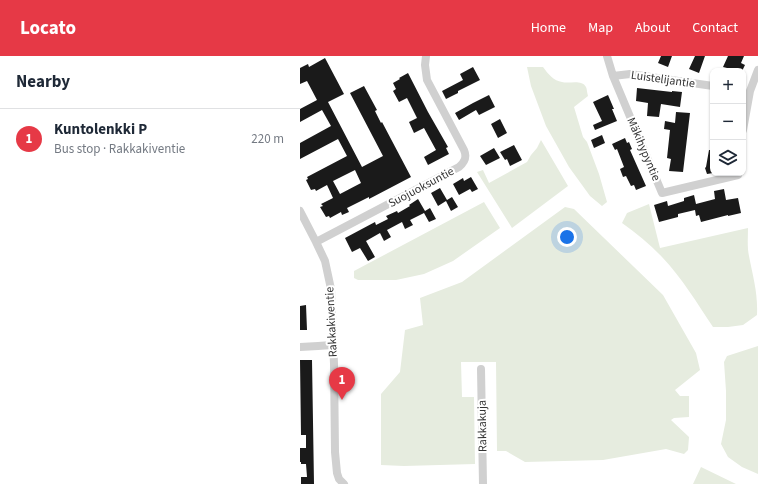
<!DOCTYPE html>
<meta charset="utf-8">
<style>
:root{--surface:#fff;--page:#f6f6f7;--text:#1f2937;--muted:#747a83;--line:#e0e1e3;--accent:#e63946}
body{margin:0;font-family:"Source Sans 3",sans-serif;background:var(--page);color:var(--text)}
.controls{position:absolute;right:12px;top:12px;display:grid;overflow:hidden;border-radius:8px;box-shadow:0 1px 3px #0004}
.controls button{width:36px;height:36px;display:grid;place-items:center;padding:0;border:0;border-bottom:1px solid var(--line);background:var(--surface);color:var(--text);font:20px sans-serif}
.you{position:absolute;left:267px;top:181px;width:14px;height:14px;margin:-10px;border:3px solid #fff;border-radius:50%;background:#1a73e8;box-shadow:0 0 0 6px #1a73e833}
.badge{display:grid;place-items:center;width:26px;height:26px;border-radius:50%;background:var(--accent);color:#fff;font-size:13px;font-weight:700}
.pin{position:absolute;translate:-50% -33px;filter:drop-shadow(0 1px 2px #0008)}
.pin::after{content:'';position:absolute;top:21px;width:14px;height:12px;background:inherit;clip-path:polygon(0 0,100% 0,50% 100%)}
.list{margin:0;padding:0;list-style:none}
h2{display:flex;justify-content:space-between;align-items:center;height:52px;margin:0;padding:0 16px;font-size:17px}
h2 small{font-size:13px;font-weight:400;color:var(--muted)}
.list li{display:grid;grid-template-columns:26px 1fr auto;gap:12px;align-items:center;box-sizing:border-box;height:60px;padding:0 16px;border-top:1px solid var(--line)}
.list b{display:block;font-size:15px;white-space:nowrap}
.list p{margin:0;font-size:13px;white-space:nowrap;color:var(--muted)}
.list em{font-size:13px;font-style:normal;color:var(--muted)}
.icon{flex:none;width:22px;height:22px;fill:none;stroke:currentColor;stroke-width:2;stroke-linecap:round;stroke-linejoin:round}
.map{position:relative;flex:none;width:458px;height:428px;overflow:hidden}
header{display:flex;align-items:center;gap:24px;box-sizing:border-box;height:56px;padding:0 20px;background:var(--accent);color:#fff}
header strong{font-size:19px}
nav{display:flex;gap:22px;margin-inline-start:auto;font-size:14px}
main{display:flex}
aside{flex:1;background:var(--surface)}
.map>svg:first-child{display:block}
</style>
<header>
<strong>Locato</strong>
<nav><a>Home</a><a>Map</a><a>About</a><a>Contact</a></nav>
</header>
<main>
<aside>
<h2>Nearby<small></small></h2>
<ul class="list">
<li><span class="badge">1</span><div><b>Kuntolenkki P</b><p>Bus stop · Rakkakiventie</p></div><em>220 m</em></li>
</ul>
</aside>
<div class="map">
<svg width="458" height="428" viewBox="0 0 458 428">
<rect width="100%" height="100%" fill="#fff"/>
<path fill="#e6ecdf" d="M227,11H243C248,18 254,25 262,26C269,28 282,23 286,31C287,33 287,37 288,40L274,51L283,81L287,86L299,118L307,146L302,150L290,140L269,111L246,70L231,30Z
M241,84L268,130L212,172L177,116L183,114L189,127L227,106L231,99L237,92Z
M184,146L200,172L153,205L124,218L96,224H58L54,222V215Z
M349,148L360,192L448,172C448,181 447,191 449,200C453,221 458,237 457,259L443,269L428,271H413C397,247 382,222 362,201C350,188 336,177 322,167L327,157Z
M265,151L274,153L363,239L396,297L400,314L375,334L380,340H389V361L374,362L371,364L389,381L388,394L384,398L366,393L303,404L225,406L206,395H197L196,306H161L162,341H174L175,408L104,410L81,409V338L100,316L105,274L123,269L120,242L162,226Z
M458,290V418L442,411L428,401L421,388L426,364V335L424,306L427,300Z
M401,411L436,428H393Z"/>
<path fill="#1a1a1a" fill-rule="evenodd" d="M361,0H372L368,11L358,7Z
M395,0H405L399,17L389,13Z
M428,0H444L441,7L445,9L442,15H426L427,12L423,11Z
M25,2L44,38L28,46L62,111L83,100L50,37L64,30L77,54L75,55L81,67L82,66L111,121L69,143V141L47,152L49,156L42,159L41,156L30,162L29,160L26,161L20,151L23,150L21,148L33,142L27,129L16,135L15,133L11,134L6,124L8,123L7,121L47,100L38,83L0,103V87L31,70L22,54L0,66V53L17,44L7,25L0,28V12L8,8L9,11ZM55,114L61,127L40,138L33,125Z
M173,11L180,24L158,35V37L146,43L142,35L163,24L160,18Z
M108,17L128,56L148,91L146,92L149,98L128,109L124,101L136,94L124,72L114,77L109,66L117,62L107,42L99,46L93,35L96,33L93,27L100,23L99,22Z
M337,32L372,36V35L382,36L380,51L361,48L359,61L347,60L348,47L336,45Z
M189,39L195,51L179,59L176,54L159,64L155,57L173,47Z
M308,39L314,53H312L317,65L295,74L293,69L302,65L293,46Z
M376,56L390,57L383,116L369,115L371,103L367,102L370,74L364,73L365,65L375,67Z
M200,63L207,77L198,82L191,68Z
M302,79L305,87L294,92L291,84Z
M325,82L327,87L329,86L332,93L330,94L346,130L336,134L334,129L331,130L326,120L323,121L320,113L324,111L317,93L315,94L312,88Z
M214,89L222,104L210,110L207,103L205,104L200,96Z
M194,92L200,102L186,109L180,100Z
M409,94H413V117L407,118L405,112L406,111Z
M171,121L178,133L172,136L170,133L159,139L153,128L163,122L164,125Z
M140,132L147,144L152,141L158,151L151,155L146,145L138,150L131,137Z
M424,133L426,144L438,142L441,157L428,160V159L401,166L399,159L396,160L395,154L378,158V161L359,166L354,149L367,145L368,150L384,145V142L394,139L396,148L415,143L414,135Z
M118,143L125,155L130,152L136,163L129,166L124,157L110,164L113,169L105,173L102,166L87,174L91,181L84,185L80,177L66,185L75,201L68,205L60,192L52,196L45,182L75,166L76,169L88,163L86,160L97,155L98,157L110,150L109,149Z
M6,249L7,274H0V250Z
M0,304H12L14,428H1V421H7L6,408H1V406H0V392H6V379H1Z"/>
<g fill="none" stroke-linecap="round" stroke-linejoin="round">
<path stroke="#d0d0d0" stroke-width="8" d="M307,0L313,20L362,137L438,119V117
M313,20L330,18L413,30
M443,74L450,35L458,14
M0,155L16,186L25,205L31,233L34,308L35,396L37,417L39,423L44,428
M16,186L159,111C165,106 167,101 164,94L127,24L125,9L126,0
M0,291L18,290L32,289
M181,313L183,428"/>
</g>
<g text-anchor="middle" stroke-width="4" stroke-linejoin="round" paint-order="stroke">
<g font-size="12" fill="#333" stroke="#fff">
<text transform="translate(363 23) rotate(8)" y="4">Luistelijantie</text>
<text transform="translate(344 93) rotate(67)" y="4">Mäkihypyntie</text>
<text transform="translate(121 131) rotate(-28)" y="4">Suojuoksuntie</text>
<text transform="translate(31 266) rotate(-93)" y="4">Rakkakiventie</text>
<text transform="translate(182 370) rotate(-91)" y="4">Rakkakuja</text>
</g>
</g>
</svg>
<div class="controls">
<button>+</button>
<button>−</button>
<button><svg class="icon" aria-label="layers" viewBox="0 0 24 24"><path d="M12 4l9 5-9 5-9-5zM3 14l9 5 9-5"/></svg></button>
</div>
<div class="you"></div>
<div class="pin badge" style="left:42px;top:344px">1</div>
</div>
</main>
